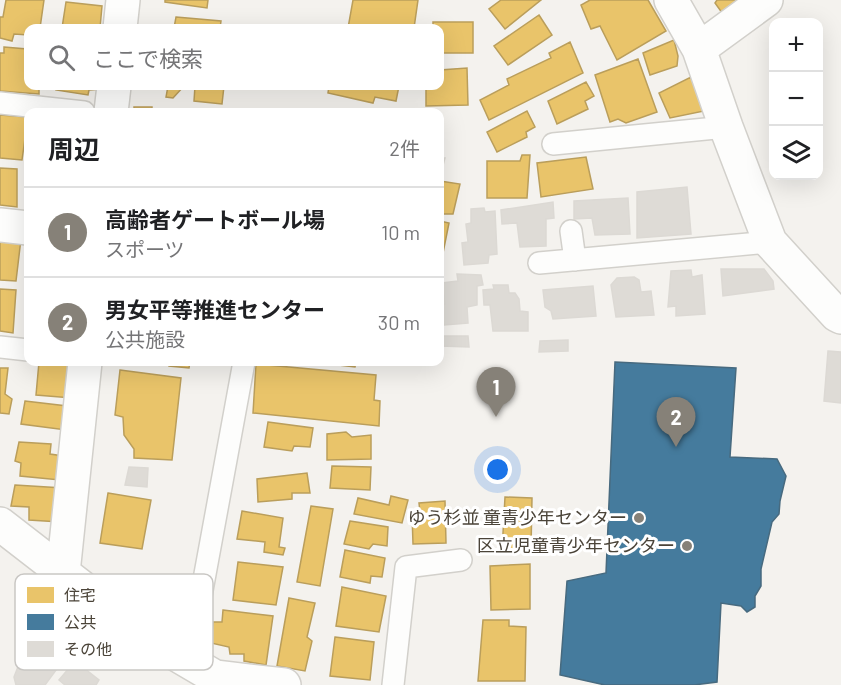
<!DOCTYPE html>
<html lang="ja">
<meta charset="utf-8">
<style>
:root{--surface:#fff;--page:#f6f6f6;--text:#202124;--muted:#757577;--line:#e0e0e0;--accent:#868178}
body{margin:0;font-family:Barlow,"Noto Sans JP",sans-serif;background:var(--page);color:var(--text)}
.controls{position:absolute;right:18px;top:18px;display:grid;overflow:hidden;border-radius:12px;box-shadow:0 6px 24px #0002}
.controls button{width:54px;height:54px;display:grid;place-items:center;padding:0;border:0;border-bottom:2px solid var(--line);background:var(--surface);color:var(--text);font:30px sans-serif}
.you{position:absolute;left:498px;top:470px;width:21px;height:21px;margin:-15px;border:4px solid #fff;border-radius:50%;background:#1a73e8;box-shadow:0 0 0 9px #1a73e833}
.badge{display:grid;place-items:center;width:39px;height:39px;border-radius:50%;background:var(--accent);color:#fff;font-size:20px;font-weight:700}
.pin{position:absolute;translate:-50% -50px;filter:drop-shadow(0 2px 3px #0008)}
.pin::after{content:'';position:absolute;top:32px;width:21px;height:18px;background:inherit;clip-path:polygon(0 0,100% 0,50% 100%)}
.list{margin:0;padding:0;list-style:none}
h2{display:flex;justify-content:space-between;align-items:center;height:78px;margin:0;padding:0 24px;font-size:26px}
h2 small{font-size:20px;font-weight:400;color:var(--muted)}
.list li{display:grid;grid-template-columns:39px 1fr auto;gap:18px;align-items:center;box-sizing:border-box;height:90px;padding:0 24px;border-top:2px solid var(--line)}
.list b{display:block;font-size:22px;white-space:nowrap}
.list p{margin:0;font-size:20px;white-space:nowrap;color:var(--muted)}
.list em{font-size:20px;font-style:normal;color:var(--muted)}
.icon{flex:none;width:33px;height:33px;fill:none;stroke:currentColor;stroke-width:2;stroke-linecap:round;stroke-linejoin:round}
.map{position:relative;flex:none;width:841px;height:685px;overflow:hidden}
.search{position:absolute;background:var(--surface);box-shadow:0 6px 24px #0002;left:24px;top:24px;width:420px;height:66px;display:flex;align-items:center;gap:15px;box-sizing:border-box;padding:0 21px;border-radius:12px;color:var(--muted);font-size:22px}
.panel{position:absolute;background:var(--surface);box-shadow:0 6px 24px #0002;left:24px;top:108px;width:420px;height:258px;border-radius:12px}
.map>svg:first-child{display:block}
</style>
<div class="map">
<svg width="841" height="685" viewBox="0 0 841 685">
<rect width="100%" height="100%" fill="#f4f2ee"/>
<path fill="#e9c46a" stroke="#ba9e5b" stroke-width="1.5" d="M6,0H44L40,28H28V35L14,34L12,41L0,38V17H3Z
M165,0H208L207,8L165,2Z
M353,0H418L414,28H348Z
M501,0H541L505,29L489,9Z
M590,0H648L666,31L617,60L600,26L591,29L581,5Z
M717,0H745L725,17L715,3Z
M66,2L102,6L100,28H62Z
M539,15L552,35L508,65L494,46Z
M176,17L221,21L220,28H174Z
M433,22H473V53H440V28H433Z
M674,40L678,56L677,66L650,75L643,53Z
M570,42L583,73L489,120L480,100L509,85L507,79L551,58L549,53Z
M4,47L27,49L28,86H39V94L0,91V53H4Z
M638,59L657,112L626,123L618,119L610,122L595,75Z
M467,68L468,105L426,106V86H440V70Z
M691,77L704,111L670,118L659,93Z
M586,82L594,96L585,101L588,109L557,124L548,101Z
M57,86H101V89L89,90L88,95L56,90Z
M168,86H184L173,98L166,97Z
M195,86H224L222,104L194,101Z
M329,86H399L396,101L375,97L373,103L328,93Z
M134,107H152V112H134Z
M527,111L535,127L526,132L527,137L497,152L487,132Z
M0,115L28,117L22,160L0,158Z
M522,155H530L527,198H487V161H520Z
M586,157L593,189L541,197L537,163Z
M0,168L17,169V207L0,205Z
M440,181L460,184L453,214H440Z
M440,221L449,223L442,258H440Z
M0,237L21,239L16,281L0,280Z
M28,246V282L25,281Z
M0,289L16,290L13,333L0,331Z
M39,362L76,365L72,398L36,395Z
M169,362H190L189,368L169,366Z
M312,362H356L355,367Z
M256,364L376,375L374,400L380,401L379,426L253,413Z
M0,368H8L5,394L12,399L9,414L0,413Z
M120,370L181,378L172,460L134,458V449L124,435L123,417L115,415Z
M25,401L67,406L66,430L21,424Z
M268,422L313,428L310,447L294,446L292,451L264,447Z
M346,432L352,437L371,435V459L327,460V434Z
M19,442L51,444L50,454L63,456L60,480L20,476L21,463L15,461Z
M332,466L371,467L370,490L330,488Z
M307,473L310,493H292V499L258,502L257,479Z
M15,485L63,488L60,522L29,520V507L11,506Z
M108,493L151,500L142,549L100,543Z
M391,496L408,500L402,523L354,514L358,498L389,505Z
M505,497L532,498L531,549L502,551Z
M445,501L446,543L413,544L412,514L420,512L419,503Z
M311,506L333,509L320,586L297,582Z
M242,511L283,518L279,547L285,548L283,555L264,552L265,542L237,539Z
M350,521L388,527L387,546L373,544L369,549L344,544Z
M345,550L385,558L382,577L371,576L370,583L340,577Z
M238,562L283,567L276,605L233,600Z
M530,564V609L491,610L490,566Z
M342,587L386,596L379,632L336,626Z
M289,598L315,603L307,637L312,641L305,671L277,666Z
M223,610L273,616L266,665L244,661V654H230L229,647L211,643L213,622H222Z
M483,620H509V626L526,627L525,681H478Z
M335,637L374,642L370,680L330,676Z"/>
<path fill="#457b9d" stroke="#476a7f" stroke-width="1.5" d="M615,362L736,368L730,457L777,459L786,476L780,501L779,514L772,522L761,569V586L755,596V607L747,612L741,606L721,603L717,682L694,685H605L560,675L567,581L606,573Z"/>
<path fill="#dedbd6" stroke="#dcd9d4" stroke-width="1.5" d="M440,158H445L442,169H440Z
M687,187L691,234L637,238V192Z
M628,198L630,234L595,235L592,218L574,219V201Z
M553,202L554,218L546,219V246L520,247L517,223L502,224L501,210Z
M484,208L485,212L495,211L497,254L489,255L488,263L464,265L462,243L468,242L466,224L471,223V209Z
M721,269H764L773,281L774,289L723,296Z
M691,270L692,277L702,275L705,314L676,316V306L668,307L671,271Z
M457,274L481,275L483,285L477,286V305L467,307L468,323L444,325L440,304H445L442,283L458,281Z
M634,277L639,280L641,292L651,291L654,315L616,317L611,285L617,278Z
M493,285H508L509,293H515L519,299L520,311L528,312V331H493L490,305H484L483,290L494,289Z
M593,286L596,316L553,319L551,311L545,307L543,290Z
M440,336H468L469,347L440,346Z
M568,340V351L539,352L540,341Z
M828,351L841,352V403L824,401Z
M129,467L148,468L147,487L125,485Z
M46,644L65,658L45,685H16L14,677L21,659L35,645Z
M75,661L99,680L96,685H65L59,680Z"/>
<g fill="none" stroke-linecap="round" stroke-linejoin="round">
<g stroke="#d2d0cb" stroke-width="24">
<path id="service" d="M0,103L84,112
M553,144L726,127
M571,231L575,260
M539,263L770,242
M0,347L28,350
M189,661L244,362
M393,685L406,567L461,560"/>
</g>
<g stroke="#d2d0cb" stroke-width="36">
<path id="minor" d="M671,0L699,49L726,127L770,242L837,315L841,317
M120,28L123,0
M699,49L766,0
M111,112L114,86
M0,225L28,228
M0,524L142,634L215,677L284,685
M63,573L85,362"/>
</g>
<use href="#service" stroke="#fdfdfc" stroke-width="21"/>
<use href="#minor" stroke="#fdfdfc" stroke-width="33"/>
</g>
<g fill="#868178" stroke="#fff" stroke-width="2">
<circle cx="639" cy="518" r="6"/>
<circle cx="687" cy="546" r="6"/>
</g>
<g text-anchor="middle" stroke-width="6" stroke-linejoin="round" paint-order="stroke">
<g font-size="18" fill="#4b4439" stroke="#fff" text-anchor="end">
<text x="627" y="524">ゆう杉並 童青少年センター</text>
<text x="675" y="552">区立児童青少年センター</text>
</g>
</g>
<rect x="15" y="574" width="198" height="96" rx="9" fill="#fff" stroke="#c9c7c4" stroke-width="1.5"/>
<rect x="27" y="587" width="27" height="16" fill="#e9c46a"/>
<rect x="27" y="614" width="27" height="16" fill="#457b9d"/>
<rect x="27" y="641" width="27" height="16" fill="#dedbd6"/>
<g font-size="16" fill="#4b4439">
<text x="64" y="601">住宅</text>
<text x="64" y="628">公共</text>
<text x="64" y="655">その他</text>
</g>
</svg>
<div class="controls">
<button>+</button>
<button>−</button>
<button><svg class="icon" aria-label="layers" viewBox="0 0 24 24"><path d="M12 4l9 5-9 5-9-5zM3 14l9 5 9-5"/></svg></button>
</div>
<div class="you"></div>
<div class="pin badge" style="left:496px;top:417px">1</div>
<div class="pin badge" style="left:676px;top:447px">2</div>
<div class="search"><svg class="icon" aria-label="search" viewBox="0 0 24 24"><circle cx="10" cy="10" r="6"/><path d="M15 15l6 6"/></svg>ここで検索</div>
<section class="panel">
<h2>周辺<small>2件</small></h2>
<ul class="list">
<li><span class="badge">1</span><div><b>高齢者ゲートボール場</b><p>スポーツ</p></div><em>10 m</em></li>
<li><span class="badge">2</span><div><b>男女平等推進センター</b><p>公共施設</p></div><em>30 m</em></li>
</ul>
</section>
</div>
